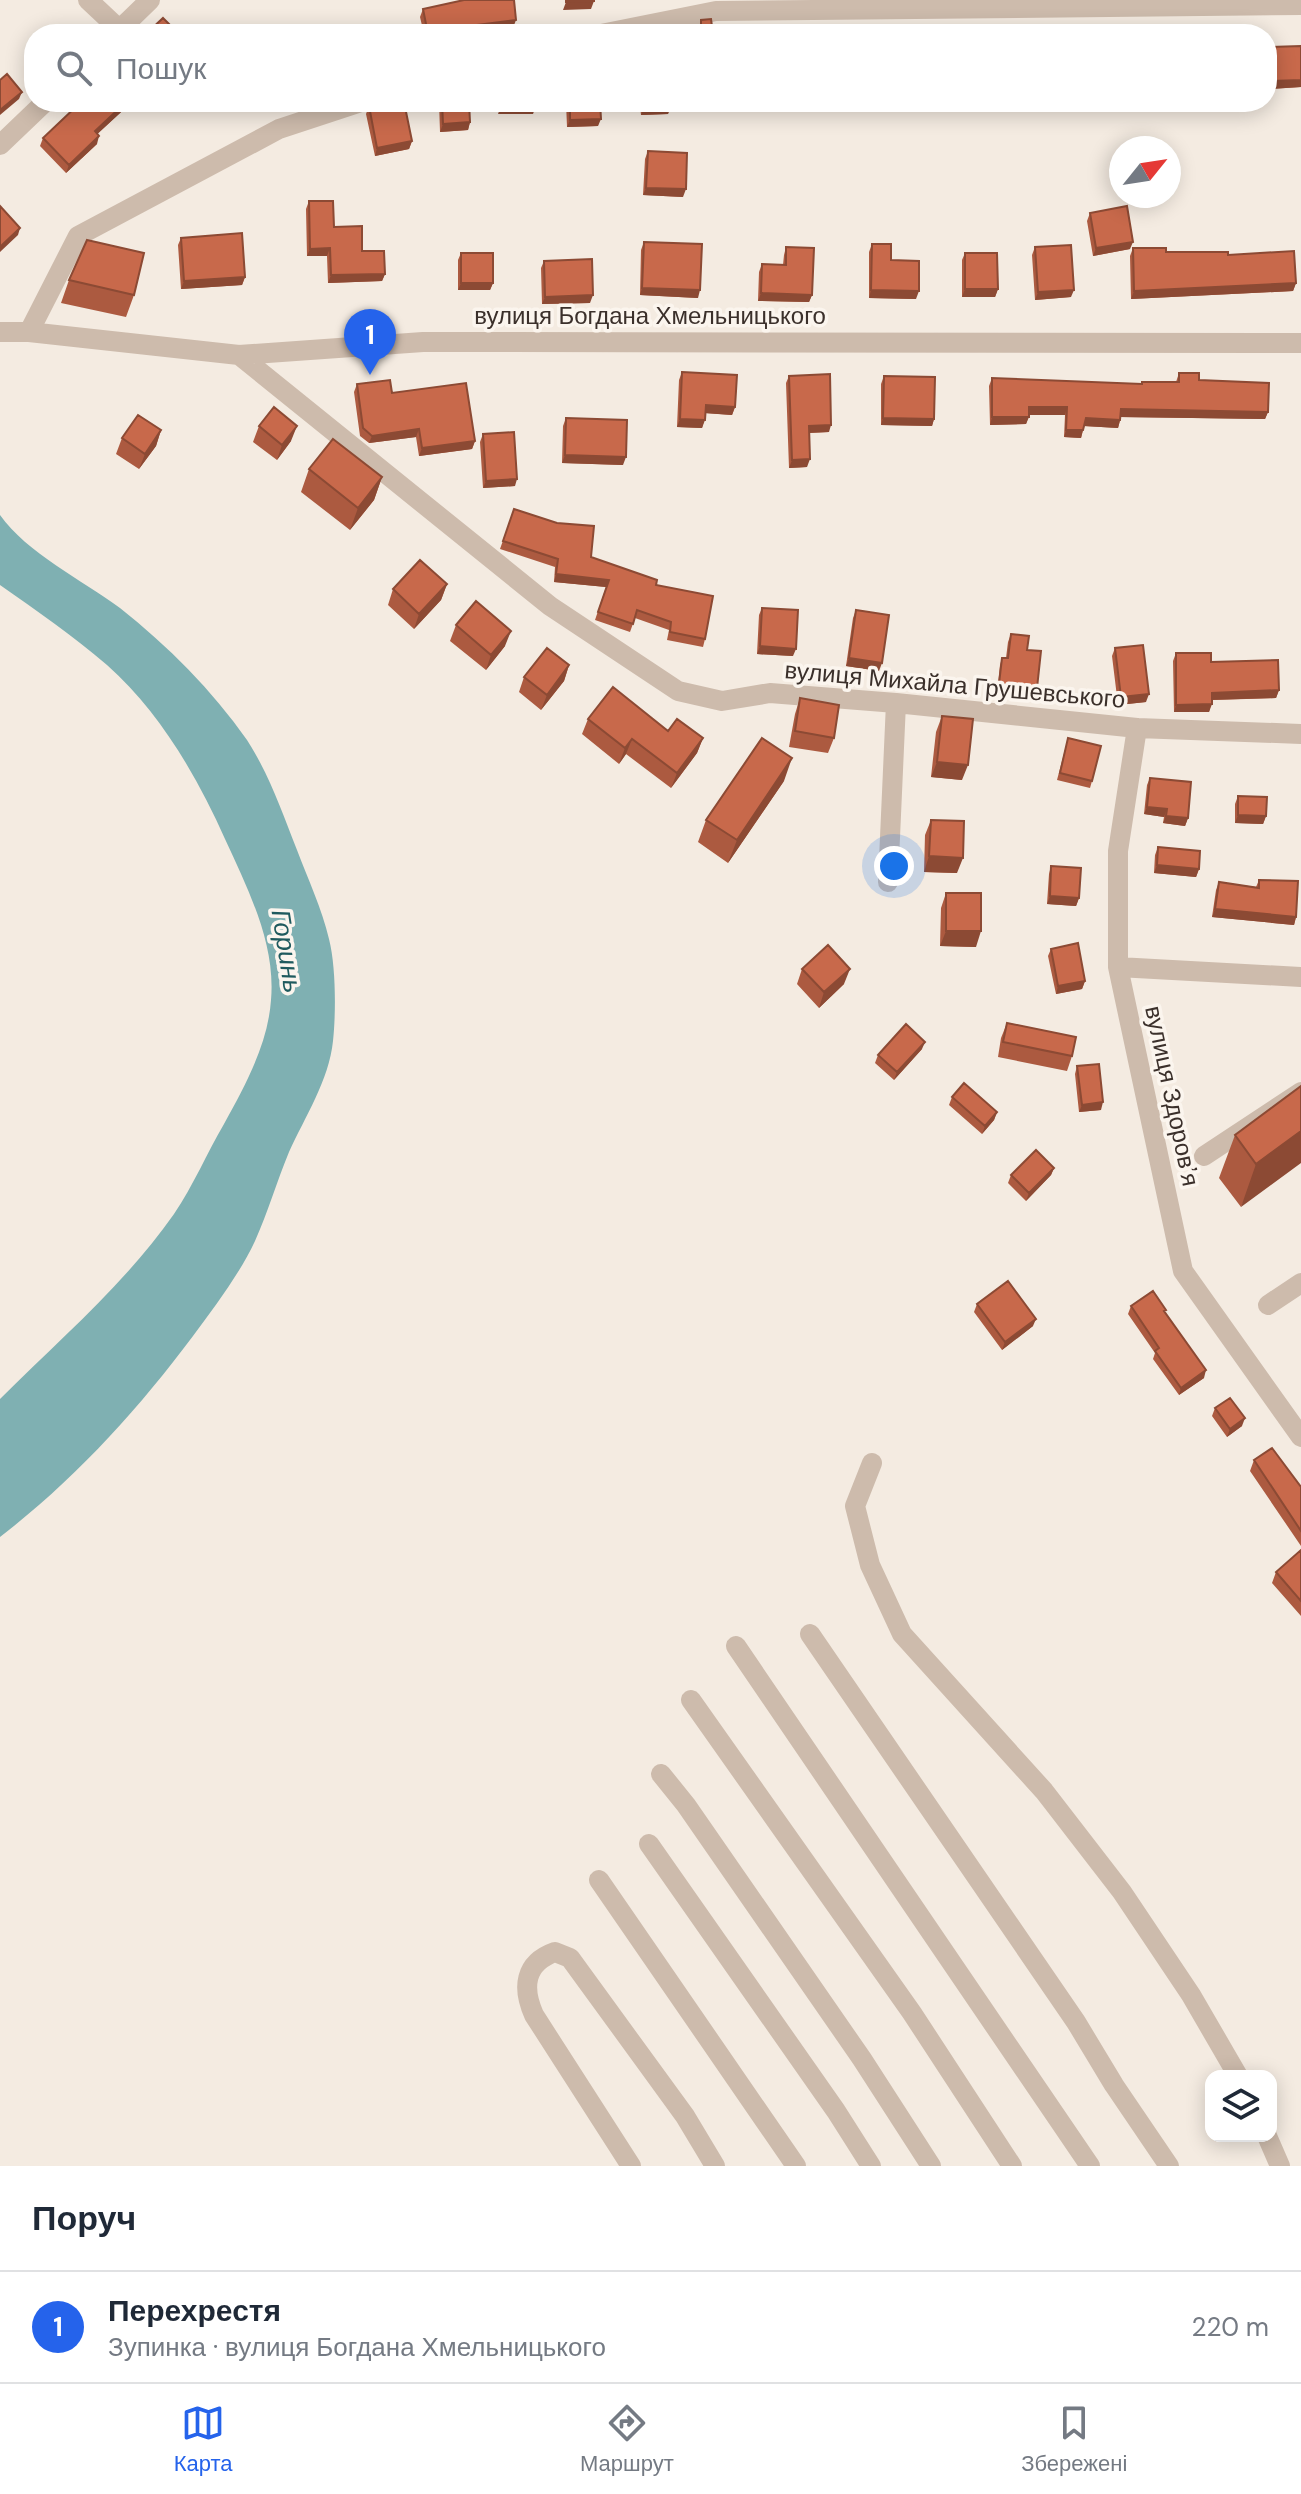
<!DOCTYPE html>
<html lang="uk">
<meta charset="utf-8">
<style>
:root{--surface:#fff;--page:#f6f6f7;--text:#1f2937;--muted:#747a83;--line:#e0e1e3;--accent:#2563eb}
body{margin:0;font-family:"DM Sans",sans-serif;background:var(--page);color:var(--text)}
.controls{position:absolute;right:24px;bottom:24px;display:grid;overflow:hidden;border-radius:16px;box-shadow:0 4px 20px #0003}
.controls button{width:72px;height:72px;display:grid;place-items:center;padding:0;border:0;border-bottom:2px solid var(--line);background:var(--surface);color:var(--text);font:40px sans-serif}
.compass{position:absolute;left:1109px;top:136px;width:72px;height:72px;border-radius:50%;background:var(--surface);box-shadow:0 4px 20px #0003;rotate:60deg}
.you{position:absolute;left:894px;top:866px;width:28px;height:28px;margin:-20px;border:6px solid #fff;border-radius:50%;background:#1a73e8;box-shadow:0 0 0 12px #1a73e833}
.badge{display:grid;place-items:center;width:52px;height:52px;border-radius:50%;background:var(--accent);color:#fff;font-size:26px;font-weight:700}
.pin{position:absolute;translate:-50% -66px;filter:drop-shadow(0 2px 4px #0008)}
.pin::after{content:'';position:absolute;top:42px;width:28px;height:24px;background:inherit;clip-path:polygon(0 0,100% 0,50% 100%)}
.list{margin:0;padding:0;list-style:none}
h2{display:flex;justify-content:space-between;align-items:center;height:104px;margin:0;padding:0 32px;font-size:34px}
h2 small{font-size:26px;font-weight:400;color:var(--muted)}
.list li{display:grid;grid-template-columns:52px 1fr auto;gap:24px;align-items:center;box-sizing:border-box;height:112px;padding:0 32px;border-top:2px solid var(--line)}
.list b{display:block;font-size:30px;white-space:nowrap}
.list p{margin:0;font-size:26px;white-space:nowrap;color:var(--muted)}
.list em{font-size:26px;font-style:normal;color:var(--muted)}
.icon{flex:none;width:44px;height:44px;fill:none;stroke:currentColor;stroke-width:2;stroke-linecap:round;stroke-linejoin:round}
.map{position:relative;flex:none;width:1301px;height:2166px;overflow:hidden}
.search{position:absolute;background:var(--surface);box-shadow:0 4px 20px #0003;left:24px;right:24px;top:24px;height:88px;display:flex;align-items:center;gap:20px;box-sizing:border-box;padding:0 28px;border-radius:32px;color:var(--muted);font-size:30px}
.sheet{height:216px;background:var(--surface)}
nav{display:flex;justify-content:space-around;align-items:center;box-sizing:border-box;height:112px;border-top:2px solid var(--line);background:var(--surface);font-size:22px;color:var(--muted)}
nav a{display:grid;justify-items:center;gap:4px}
nav .on{color:var(--accent)}
.map>svg:first-child{display:block}
</style>
<div class="map">
<svg width="1301" height="2166" viewBox="0 0 1301 2166">
<rect width="100%" height="100%" fill="#f4ebe1"/>
<path fill="#7fb0b2" d="M0,515C27,553 82,580 120,608C168,646 212,690 247,740C269,774 282,812 297,850C308,879 322,909 329,939C336,966 336,1013 333,1041C329,1080 305,1117 289,1152C277,1181 268,1212 255,1241C239,1275 215,1306 193,1336C137,1411 74,1480 0,1537V1399C60,1339 125,1284 174,1214C193,1186 207,1153 224,1124C245,1086 268,1044 271,1000C276,944 248,889 225,839C197,776 159,711 107,665C73,636 36,610 0,585Z"/>
<g fill="none" stroke-linecap="round" stroke-linejoin="round">
<path stroke="#cdbbac" stroke-width="20" d="M88,0L120,30
M115,34L150,0
M601,34L716,11L1301,5
M0,145L45,102
M0,332H29L239,355L423,342L1301,343
M29,332L78,236L279,129L361,102
M239,355L550,606L678,691L722,701L770,693L896,703L1137,728L1301,734
M1137,728L1118,851V967L1183,1271L1301,1437
M888,882L896,703
M1118,967L1301,977
M1204,1156L1301,1092
M1268,1305L1301,1283
M872,1463L855,1506L870,1565L902,1634L1044,1791L1122,1892L1191,1995L1238,2076
M810,1634L1076,2022L1114,2085L1169,2166
M736,1646L1090,2166
M691,1700L912,2013L1012,2166
M661,1774L686,1805L862,2059L931,2166
M649,1844L836,2111L871,2166
M599,1880L796,2166
M1267,2136L1280,2166
M631,2166L534,2015C522,1988 524,1963 555,1952L570,1958L685,2116L715,2166"/>
</g>
<path fill="#ac5a40" d="M423,9L513,28L461,34H424L420,17Z
M1301,46V87L1268,89L1267,52L1269,47Z
M81,102H132L97,134V144L66,173L40,146L43,138Z
M439,102H469L470,122L468,130L440,132Z
M566,102H671L668,114L641,115L640,106L600,107L598,126L567,127Z
M369,106L412,141L409,149L375,156L366,114Z
M648,151L683,197L643,195L645,159Z
M309,201L334,227L362,251L385,274L382,281L328,283L327,256H307L306,209Z
M1090,213L1130,249L1093,256L1087,221Z
M181,238L245,277L242,285L181,289L178,245Z
M644,242L698,298L640,295L641,250Z
M872,244L891,260L916,299L869,298V252Z
M786,247L812,295L809,302L758,301L759,272L762,264L783,265L784,255Z
M1035,247L1071,297L1035,300L1032,255Z
M1133,248L1166,252L1296,283L1293,291L1131,299L1130,256Z
M461,253L493,283L490,290H458V260Z
M965,253L998,289L995,297H962V260Z
M544,261L590,303L542,304L541,268Z
M69,280L134,295L126,317L61,303Z
M682,372L735,407L732,415L706,413L702,428L677,427L679,380Z
M1179,373L1199,380L1268,412L1265,419L1121,417L1118,428L1084,426L1081,438L1064,437L1065,415H1029L1026,424L990,425L989,386L992,378L1142,384L1176,382Z
M789,376L829,432L809,433L807,467L789,468L786,383Z
M884,376L934,419L932,426L881,425V384Z
M357,384L392,393L475,441L472,449L419,456L416,437L369,443L360,436L354,392Z
M566,418L623,465L562,463L563,426Z
M259,426L291,441L277,460L253,442Z
M161,430L156,446L139,469L116,454L122,438Z
M483,434L515,486L483,488L480,442Z
M309,469L382,477L374,500L350,530L301,492Z
M514,509L591,557L656,585L705,639L703,647L667,640L669,630L635,618L630,632L595,620L606,587L554,582L555,567L500,549Z
M447,584L441,600L414,629L388,605L393,589Z
M762,608L793,656L757,654L759,615Z
M856,610L879,671L846,666L853,618Z
M456,625L505,646L486,670L450,641Z
M1011,634L1027,650L1037,688L1034,696L997,692L1000,665L1002,658H1006L1008,642Z
M1115,648L1146,702L1118,705L1112,656Z
M1176,653L1211,662L1279,690L1276,698L1212,700L1209,712H1174L1173,661Z
M569,665L564,681L541,710L519,692L524,677Z
M800,698L834,738L828,753L789,747L795,714Z
M942,716L962,780L931,777L936,732Z
M588,719L668,731L703,738L697,753L671,788L626,754L619,764L582,734Z
M1068,738L1092,781L1090,788L1057,780Z
M1150,778L1188,818L1185,826L1163,823L1164,817L1144,814L1147,785Z
M784,781L728,863L698,842L706,820Z
M1238,796L1266,816L1263,824L1235,823V804Z
M931,820L957,873L924,872L925,835Z
M1158,847L1199,869L1196,877L1154,873L1155,855Z
M1051,866L1079,898L1076,906L1047,904L1049,874Z
M1259,880L1296,917L1294,925L1212,917L1216,890L1219,882L1256,887Z
M946,893L976,947L940,946L941,908Z
M1051,949L1085,981L1082,989L1056,994L1048,956Z
M802,969L844,984L819,1008L797,984Z
M1007,1023L1072,1056L1067,1071L998,1057L1001,1038Z
M922,1049L894,1080L875,1063L878,1055Z
M1077,1066L1101,1110L1079,1112L1075,1074Z
M1301,1086L1241,1207L1219,1178L1235,1135Z
M952,1097L997,1112L994,1120L982,1134L949,1105Z
M1054,1168L1051,1175L1026,1201L1008,1183L1011,1175Z
M977,1304L1033,1326L1002,1350L974,1312Z
M1131,1306L1165,1312L1204,1378L1179,1395L1153,1359L1155,1353L1128,1314Z
M1215,1408L1242,1426L1227,1437L1212,1416Z
M1254,1460L1301,1487V1546L1250,1471Z
M1301,1550V1616L1272,1583L1276,1572Z"/>
<path fill="#8c4a34" d="M594,1L591,9L563,10L566,2Z
M516,20L513,28L461,34L460,27Z
M1301,80V87L1268,89L1271,81Z
M22,92L19,99L0,115V110Z
M126,102H132L92,139L95,131Z
M599,102H642L640,106L597,107Z
M921,102H974L973,104L920,106Z
M501,106H536L533,114H498Z
M671,106L668,114L641,115L644,107Z
M601,119L598,126L567,127L570,120Z
M470,122L468,130L440,132L443,124Z
M99,136L97,144L66,173L69,165Z
M412,141L409,149L375,156L377,148Z
M646,188L686,189L683,197L643,195Z
M20,228L18,235L0,252V247Z
M1133,242L1130,249L1093,256L1096,248Z
M330,248L327,256H307L310,249Z
M385,274L382,281L328,283L331,275Z
M245,277L242,285L181,289L184,281Z
M461,283H493L490,290H458Z
M1296,283L1293,291L1131,299L1134,291Z
M642,288L700,290L698,298L640,295Z
M965,289H998L995,297H962Z
M871,290L919,291L916,299L869,298Z
M1074,290L1071,297L1035,300L1038,292Z
M761,293L812,295L809,302L758,301Z
M593,295L590,303L542,304L545,297Z
M706,405L735,407L732,415L703,413Z
M1029,407H1067L1065,415H1026Z
M1121,409L1268,412L1265,419L1118,417Z
M992,417H1029L1026,424L990,425Z
M883,418L934,419L932,426L881,425Z
M1086,418L1120,420L1118,428L1084,426Z
M680,419L705,420L702,428L677,427Z
M831,425L829,432L806,433L809,426Z
M297,426L291,441L277,460L282,445Z
M419,429L416,437L369,443L372,436Z
M161,430L156,446L139,469L145,454Z
M1066,430H1083L1081,438L1064,437Z
M475,441L472,449L419,456L422,448Z
M565,455L626,457L623,465L562,463Z
M810,459L807,467L789,468L792,460Z
M382,477L374,500L350,530L358,508Z
M517,479L515,486L483,488L486,481Z
M556,574L609,580L606,587L554,582Z
M447,584L441,600L414,629L419,614Z
M511,631L505,646L486,670L491,655Z
M760,646L796,649L793,656L757,654Z
M849,658L882,663L879,671L846,666Z
M569,665L564,681L541,710L547,695Z
M999,684L1037,688L1034,696L997,692Z
M1279,690L1276,698L1209,700L1212,693Z
M1149,694L1146,702L1118,705L1121,697Z
M1212,704L1209,712H1174L1176,705Z
M703,738L697,753L671,788L677,773Z
M632,739L626,754L619,764L625,748Z
M792,758L784,781L728,863L737,840Z
M937,762L968,765L962,780L931,777Z
M1147,807L1167,809L1164,817L1144,814Z
M1238,815L1266,816L1263,824L1235,823Z
M1166,816L1188,818L1185,826L1163,823Z
M929,856L963,858L957,873L924,872Z
M1157,865L1199,869L1196,877L1154,873Z
M1050,896L1079,898L1076,906L1047,904Z
M1215,909L1296,917L1294,925L1212,917Z
M946,931H981L976,947L940,946Z
M850,969L844,984L819,1008L824,992Z
M1085,981L1082,989L1056,994L1058,986Z
M925,1042L922,1049L894,1080L897,1072Z
M1103,1102L1101,1110L1079,1112L1082,1105Z
M997,1112L994,1120L982,1134L985,1126Z
M1301,1131V1163L1241,1207L1256,1164Z
M1054,1168L1051,1175L1026,1201L1029,1193Z
M1036,1319L1033,1326L1002,1350L1005,1342Z
M1206,1370L1204,1378L1179,1395L1181,1388Z
M1245,1418L1242,1426L1227,1437L1230,1429Z"/>
<path fill="#c8694b" stroke="#8c4a34" stroke-width="2" d="M464,0H514L516,20L460,27L461,34H428L423,9Z
M566,0H594V1L566,2Z
M163,18L179,34H146Z
M711,19L713,34H701V20Z
M1301,46V80L1271,81L1269,47Z
M7,74L22,92L0,110V80Z
M81,102H126L95,131L99,136L69,165L43,138Z
M377,102H404L412,141L377,148L369,106Z
M442,102H469L470,122L443,124Z
M501,102H536V106H501Z
M570,102H600L601,119L570,120Z
M643,102H671V106L644,107Z
M648,151L687,153L686,189L646,188Z
M309,201H333L334,227L362,226V251H384L385,274L331,275L330,248L310,249Z
M0,206L20,228L0,247Z
M1127,206L1133,242L1096,248L1090,213Z
M242,233L245,277L184,281L181,238Z
M87,240L144,253L134,295L69,280Z
M644,242L702,244L700,290L642,288Z
M872,244H891V260L919,261V291L871,290Z
M1071,245L1074,290L1038,292L1035,247Z
M786,247L814,248L812,295L761,293L762,264L786,265Z
M1133,248H1166V252H1228V255L1294,251L1296,283L1134,291Z
M461,253H493V283H461Z
M965,253H997L998,289H965Z
M592,259L593,295L545,297L544,261Z
M682,372L737,375L735,407L706,405L705,420L680,419Z
M1179,373H1199V380L1269,383L1268,412L1121,409L1120,420L1086,418L1083,430H1066L1067,407H1029V417H992V378L1142,384V382H1179Z
M830,374L831,425L809,426L810,459L792,460L789,376Z
M884,376L935,377L934,419L883,418Z
M390,380L392,393L466,383L475,441L422,448L419,429L372,436L363,428L357,384Z
M274,407L297,426L282,445L259,426Z
M138,415L161,430L145,454L122,438Z
M566,418L627,420L626,457L565,455Z
M514,432L517,479L486,481L483,434Z
M333,439L382,477L358,508L309,469Z
M514,509L557,523L594,526L591,557L657,580L656,585L713,596L705,639L670,632L671,622L637,610L633,624L598,612L609,580L556,574L558,559L503,541Z
M420,560L447,584L419,614L393,589Z
M476,601L511,631L491,655L456,625Z
M762,608L798,610L796,649L760,646Z
M856,610L889,615L882,663L849,658Z
M1011,634L1029,636L1027,650L1041,651L1037,688L999,684L1002,658H1008Z
M1143,645L1149,694L1121,697L1115,648Z
M547,648L569,665L547,695L524,677Z
M1176,653H1211V662L1278,660L1279,690L1212,693V704L1176,705Z
M613,687L668,731L677,719L703,738L677,773L632,739L625,748L588,719Z
M800,698L839,705L834,738L795,731Z
M942,716L973,719L968,765L937,762Z
M762,738L792,758L737,840L706,820Z
M1068,738L1101,746L1092,781L1060,773Z
M1150,778L1191,782L1188,818L1166,816L1167,809L1147,807Z
M1238,796L1267,797L1266,816L1238,815Z
M931,820L964,821L963,858L929,856Z
M1158,847L1200,851L1199,869L1157,865Z
M1051,866L1081,868L1079,898L1050,896Z
M1259,880L1298,881L1296,917L1215,909L1219,882L1259,888Z
M946,893H981V931H946Z
M1078,943L1085,981L1058,986L1051,949Z
M828,945L850,969L824,992L802,969Z
M1007,1023L1076,1037L1072,1056L1003,1042Z
M906,1024L925,1042L897,1072L878,1055Z
M1099,1064L1103,1102L1082,1105L1077,1066Z
M964,1083L997,1112L985,1126L952,1097Z
M1301,1086V1131L1256,1164L1235,1135Z
M1036,1150L1054,1168L1029,1193L1011,1175Z
M1008,1281L1036,1319L1005,1342L977,1304Z
M1153,1291L1166,1310L1164,1311L1206,1370L1181,1388L1155,1351L1159,1348L1131,1306Z
M1230,1398L1245,1418L1230,1429L1215,1408Z
M1272,1448L1301,1487V1531L1254,1460Z
M1301,1550V1601L1276,1572Z"/>
<g text-anchor="middle" stroke-width="7" stroke-linejoin="round" paint-order="stroke">
<g font-size="24" fill="#3b302b" stroke="#fbf5ee">
<text x="650" y="324">вулиця Богдана Хмельницького</text>
<text transform="translate(955 685) rotate(5)" y="8">вулиця Михайла Грушевського</text>
<text transform="translate(1172 1096) rotate(78)" y="8">вулиця Здоровʼя</text>
</g>
<g font-size="26" font-style="italic" fill="#1f5a5e" stroke="#fbf5ee">
<text transform="translate(287 951) rotate(81)" y="9">Горинь</text>
</g>
</g>
</svg>
<div class="controls">
<button><svg class="icon" aria-label="layers" viewBox="0 0 24 24"><path d="M12 4l9 5-9 5-9-5zM3 14l9 5 9-5"/></svg></button>
</div>
<svg class="compass" viewBox="-18 -18 36 36"><path d="M0-13l5 13h-10z" fill="#e53935"/><path d="M0 13l5-13h-10z" fill="#747a83"/></svg>
<div class="you"></div>
<div class="pin badge" style="left:370px;top:375px">1</div>
<div class="search"><svg class="icon" aria-label="search" viewBox="0 0 24 24"><circle cx="10" cy="10" r="6"/><path d="M15 15l6 6"/></svg>Пошук</div>
</div>
<section class="sheet">
<h2>Поруч<small></small></h2>
<ul class="list">
<li><span class="badge">1</span><div><b>Перехрестя</b><p>Зупинка · вулиця Богдана Хмельницького</p></div><em>220 m</em></li>
</ul>
</section>
<nav>
<a class="on"><svg class="icon" aria-label="map" viewBox="0 0 24 24"><path d="M3 6l6-2 6 2 6-2v14l-6 2-6-2-6 2zM9 4v14M15 6v14"/></svg>Карта</a>
<a><svg class="icon" aria-label="directions" viewBox="0 0 24 24"><path d="M12 3l9 9-9 9-9-9zM9 14v-3h6M13 9l2 2-2 2"/></svg>Маршрут</a>
<a><svg class="icon" aria-label="saved" viewBox="0 0 24 24"><path d="M7 4h10v16l-5-4-5 4z"/></svg>Збережені</a>
</nav>
